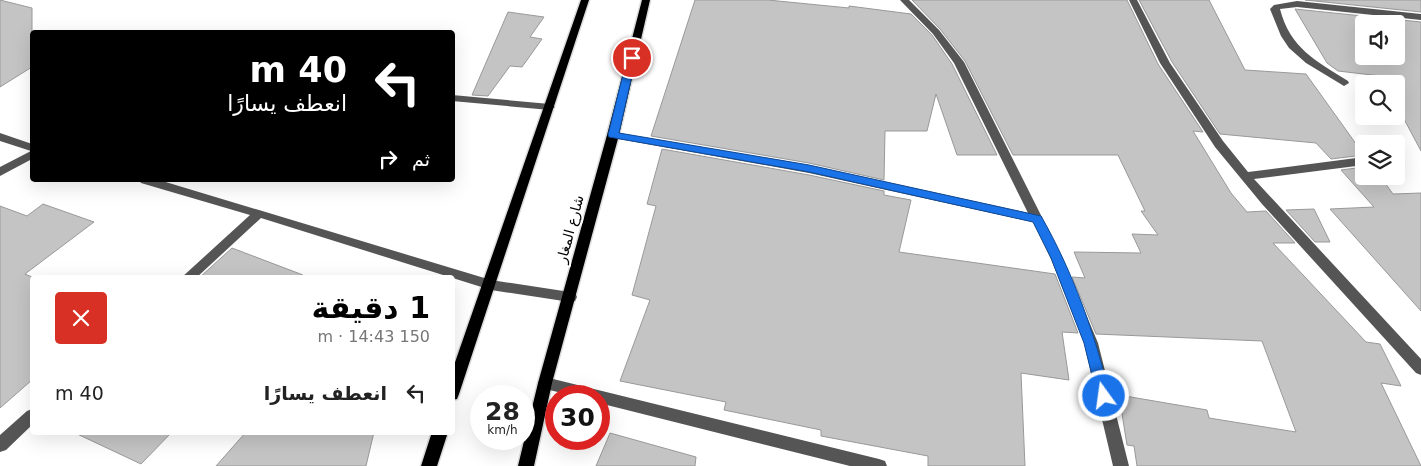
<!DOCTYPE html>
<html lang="ar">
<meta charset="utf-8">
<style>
:root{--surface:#fff;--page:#f2f2f2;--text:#222;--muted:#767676;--accent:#000}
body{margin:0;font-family:"DejaVu Sans",Cairo,sans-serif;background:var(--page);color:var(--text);direction:rtl;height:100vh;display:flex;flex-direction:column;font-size:19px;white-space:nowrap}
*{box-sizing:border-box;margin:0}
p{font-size:16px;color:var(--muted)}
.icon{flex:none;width:28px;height:28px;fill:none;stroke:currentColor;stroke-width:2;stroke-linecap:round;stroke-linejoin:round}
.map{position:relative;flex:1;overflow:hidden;direction:ltr}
.panel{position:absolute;left:30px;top:275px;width:425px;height:160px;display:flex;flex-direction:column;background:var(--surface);border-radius:5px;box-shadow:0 5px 20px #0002;direction:rtl}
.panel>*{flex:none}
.hud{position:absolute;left:30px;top:30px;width:425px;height:152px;border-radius:5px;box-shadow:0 5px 20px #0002;direction:rtl;background:#000;color:#fff;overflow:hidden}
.controls{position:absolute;left:1355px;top:15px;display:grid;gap:10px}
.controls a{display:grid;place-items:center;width:50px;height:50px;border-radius:5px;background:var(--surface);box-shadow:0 5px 20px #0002;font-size:25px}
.speed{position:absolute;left:470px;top:385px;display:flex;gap:10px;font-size:25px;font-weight:700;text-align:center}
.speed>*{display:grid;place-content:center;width:65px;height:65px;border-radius:50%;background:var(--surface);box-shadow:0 5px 20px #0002;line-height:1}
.speed small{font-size:12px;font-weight:400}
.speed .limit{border:8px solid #d22;background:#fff;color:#111}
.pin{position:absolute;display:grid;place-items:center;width:42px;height:42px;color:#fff;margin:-21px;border:2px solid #fff;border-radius:50%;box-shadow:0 1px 5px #0007}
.me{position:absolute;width:55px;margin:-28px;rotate:346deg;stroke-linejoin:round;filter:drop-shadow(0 0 4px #0008)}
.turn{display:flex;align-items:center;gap:18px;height:105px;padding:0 25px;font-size:22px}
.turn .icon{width:65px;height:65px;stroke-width:2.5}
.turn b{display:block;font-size:35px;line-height:42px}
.then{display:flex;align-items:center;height:48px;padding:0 25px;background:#0003;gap:10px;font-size:19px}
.round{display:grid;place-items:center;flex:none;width:52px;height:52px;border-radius:5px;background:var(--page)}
.headline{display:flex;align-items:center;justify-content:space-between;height:85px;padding:0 25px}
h1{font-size:30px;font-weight:700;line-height:38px;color:var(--accent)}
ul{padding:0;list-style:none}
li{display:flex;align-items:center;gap:15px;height:65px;padding:0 25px}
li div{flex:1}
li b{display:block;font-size:19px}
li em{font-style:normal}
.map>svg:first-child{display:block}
</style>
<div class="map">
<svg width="1421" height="466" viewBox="0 0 1421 466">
<rect width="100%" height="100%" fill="#fff"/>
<path fill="#c4c4c4" stroke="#999" fill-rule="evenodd" d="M0,0l32,8v59l-32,20z
M695,0h73l81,8v-2l62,8 21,21 20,29 45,91h-40l-21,-61 -9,37h-42l-1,49 -75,-17 -158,-27z
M912,0h215l31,64 45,68 -10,-1 38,62 16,19 19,-1 29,32h-22l93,99 14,2 21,42 -20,-3 40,83h-284l-3,-20 -7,-1 -8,-50 88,15 2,8 87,14 -34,-91 -166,-7 -24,-57 13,1 -11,-26 67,1 -9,-19 26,1 -17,-24h4l-27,-56h-105l-48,-94 -25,-32z
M1139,0h70l36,70 61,4 58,81 -33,4 -15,-16 -96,-9 -48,-72z
M1305,0h116v12z
M1295,9l126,13v129l-25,-47v-20h-11l-4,-8 -43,-5 -11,-8zM1364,24h32v32h-32z
M508,12l36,5 -14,20 12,2 -20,28 -12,-1 -22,30 -16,-1z
M662,149l147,26 75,16v4l27,5 -12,52 156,22 23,59 -16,-1 7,48 -48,-7 4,93h-97v-10l-107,-20v-6l-97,-20 2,-8 -106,-21 30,-81 -18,-5 24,-89 -9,-2z
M1364,167v9h16l13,18 28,-1v118l-91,-102 44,-2 -33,-37z
M43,204l51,18 -69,52 7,3v103l-32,28v-202l27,10z
M1314,209l16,33h-15l-29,-32z
M232,248l71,27 -1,3h-103z
M73,432h99l-31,32z
M246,432h128l-8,34h-150z
M610,433l86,24 -1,9h-99z"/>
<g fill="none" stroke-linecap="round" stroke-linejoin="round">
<g stroke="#dbdbdb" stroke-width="3">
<path id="major" d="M581,0h8l-130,394 -2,5 -5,1v-29z
M642,0h8l-31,135 -67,248 -18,83h-16l20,-83 69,-248z
M432,432h16l-11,34h-16z"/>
</g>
<path fill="#555" fill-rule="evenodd" d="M900,0h9l30,30 25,32 99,197 35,84 31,123h-16l-29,-123 -33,-84 -18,-37 -224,-49 -196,-35 -6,-3 6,-3 196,33 219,48 -74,-150 -21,-29z
M1129,0h8l33,63 53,78 25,31 116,-15v8l-110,14 167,180v16l-5,-2 -154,-169 -47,-57 -55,-84z
M1297,1l124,13v6l-124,-13 -17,2c10,39 36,52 68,72l1,2 -5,3 -38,-23 -17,-15 -8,-12 -11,-27 4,-4z
M452,95l98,9 5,3 -5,3 -98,-9z
M0,133l32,11v15l-32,17v-9l31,-16 -31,-10z
M1396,152l6,1 2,3 -2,3 -6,1z
M139,180h20l332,100 79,12 5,1 2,4 -2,4 -5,1 -79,-12 -230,-72 -65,60h-15l69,-63 -109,-32z
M545,377l334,82 6,2 2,5h-37l-251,-63v-7c-21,0 -39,-2 -59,-9l-2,-4 2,-4z
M32,409v16l-26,25 -6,2v-17l27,-24z"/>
<use href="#major" fill="#000" fill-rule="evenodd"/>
</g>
<path fill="#1a73e8" stroke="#114b97" d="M632,55l4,3 -17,75 190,32 232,51c32,56 54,118 69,180l-2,4h-9l-2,-4 -13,-53 -33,-85 -18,-36 -224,-50 -200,-35 -1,-2 19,-77z"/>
<g text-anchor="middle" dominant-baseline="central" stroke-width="4" stroke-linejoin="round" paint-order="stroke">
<g font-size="14" fill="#000" stroke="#fff">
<text transform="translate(570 229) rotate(-75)">شارع المغار</text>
</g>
</g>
</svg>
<div class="controls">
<a><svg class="icon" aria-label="sound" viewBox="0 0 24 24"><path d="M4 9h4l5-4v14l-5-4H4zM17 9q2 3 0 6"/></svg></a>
<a><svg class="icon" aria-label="search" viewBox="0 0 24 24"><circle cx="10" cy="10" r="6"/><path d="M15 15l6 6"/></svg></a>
<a><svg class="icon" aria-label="layers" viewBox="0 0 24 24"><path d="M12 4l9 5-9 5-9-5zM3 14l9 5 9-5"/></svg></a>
</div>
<div class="speed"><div>28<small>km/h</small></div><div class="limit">30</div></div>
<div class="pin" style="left:632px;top:58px;background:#d93025"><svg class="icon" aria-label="arrive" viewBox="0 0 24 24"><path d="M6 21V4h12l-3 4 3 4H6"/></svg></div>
<svg class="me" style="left:1104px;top:396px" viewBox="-20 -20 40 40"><circle r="17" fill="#1a73e8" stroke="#fff" stroke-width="3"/><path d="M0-11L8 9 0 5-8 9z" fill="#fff"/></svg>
<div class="hud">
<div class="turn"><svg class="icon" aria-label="left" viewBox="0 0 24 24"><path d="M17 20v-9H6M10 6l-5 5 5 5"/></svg><div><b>40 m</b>انعطف يسارًا</div></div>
<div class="then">ثم<svg class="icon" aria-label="right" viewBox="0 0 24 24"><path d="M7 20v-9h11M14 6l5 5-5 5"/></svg></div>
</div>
<section class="panel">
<div class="headline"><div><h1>1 دقيقة</h1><p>150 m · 14:43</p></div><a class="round" style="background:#d93025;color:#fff"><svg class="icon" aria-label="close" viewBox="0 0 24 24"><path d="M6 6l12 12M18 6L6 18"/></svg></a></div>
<ul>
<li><svg class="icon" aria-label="left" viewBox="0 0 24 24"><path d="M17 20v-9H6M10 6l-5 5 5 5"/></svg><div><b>انعطف يسارًا</b></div><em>40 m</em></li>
</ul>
</section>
</div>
